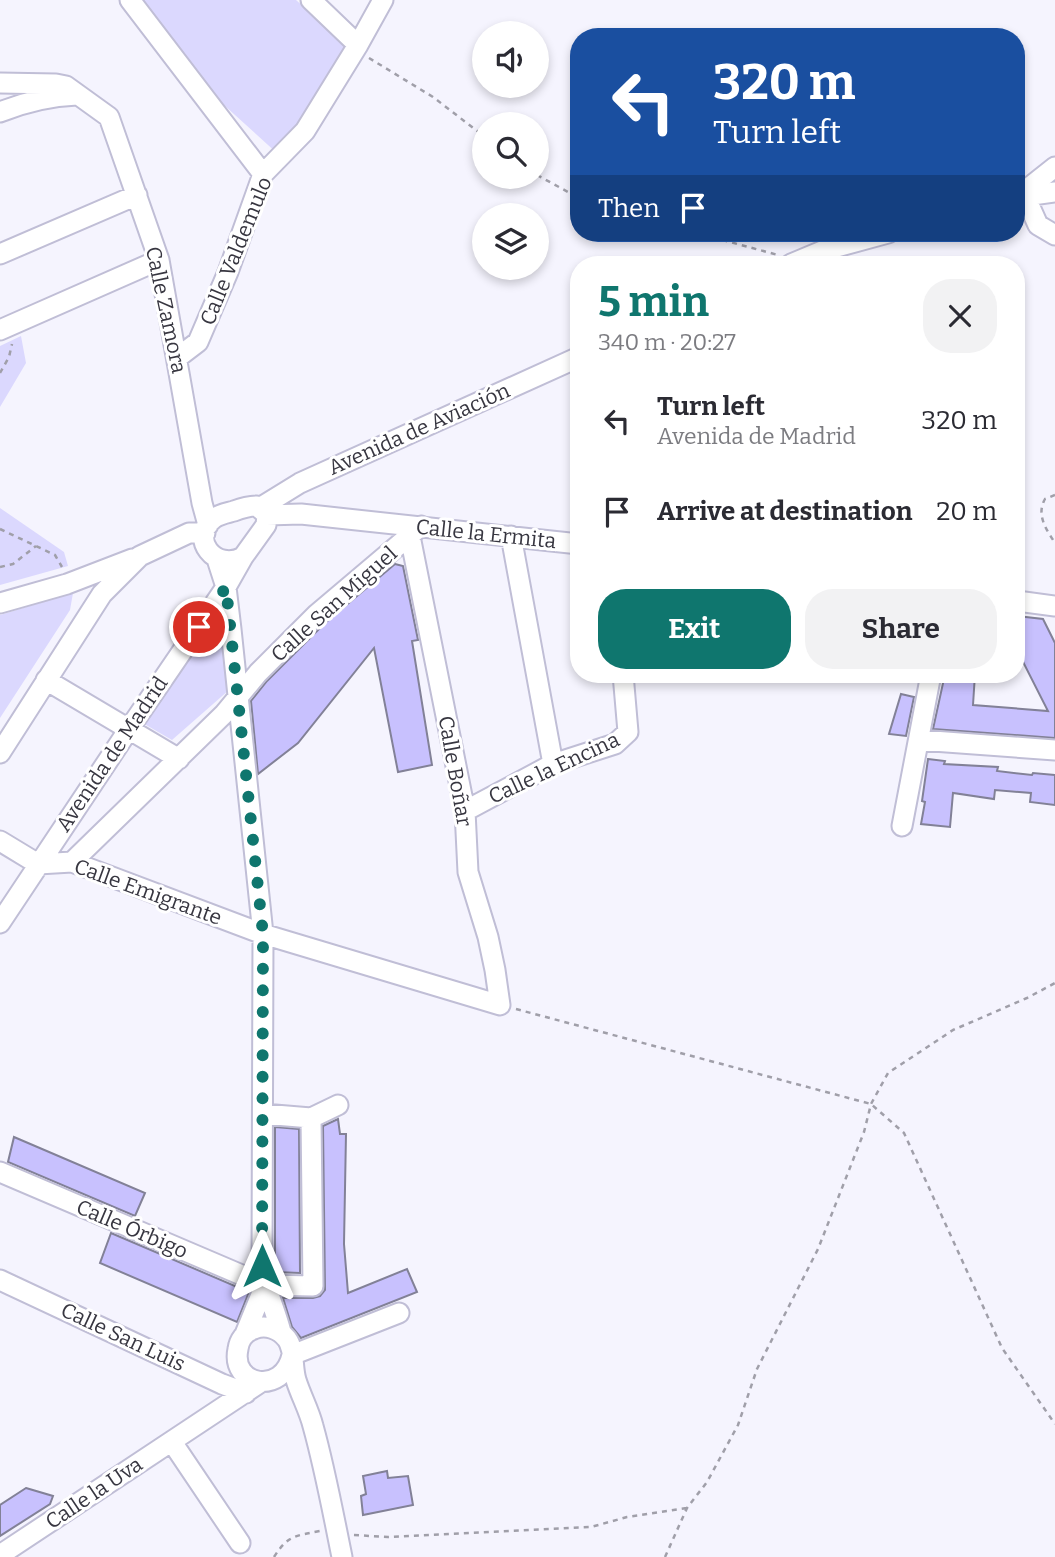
<!DOCTYPE html>
<meta charset="utf-8">
<style>
:root{--surface:#fff;--page:#f2f2f3;--text:#2b2b33;--muted:#7c7c81;--accent:#0f766e}
body{margin:0;font-family:Bitter,serif;background:var(--page);color:var(--text);height:100vh;display:flex;flex-direction:column;font-size:26px;white-space:nowrap}
*{box-sizing:border-box;margin:0}
p{font-size:23px;color:var(--muted)}
.icon{flex:none;width:38px;height:38px;fill:none;stroke:currentColor;stroke-width:2;stroke-linecap:round;stroke-linejoin:round}
.map{position:relative;flex:1;overflow:hidden}
.sheet{position:absolute;left:570px;top:256px;width:455px;height:427px;display:flex;flex-direction:column;background:var(--surface);border-radius:28px;box-shadow:0 4px 10px #0003}
.sheet>*{flex:none}
.guide{position:absolute;left:570px;top:28px;width:455px;height:214px;border-radius:28px;box-shadow:0 4px 10px #0003;background:#1a4fa0;color:#fff;overflow:hidden}
.controls{position:absolute;left:472px;top:21px;display:grid;gap:14px}
.controls a{display:grid;place-items:center;width:77px;height:77px;border-radius:50%;background:var(--surface);box-shadow:0 4px 10px #0003;font-size:35px}
.pin{position:absolute;display:grid;place-items:center;width:60px;height:60px;color:#fff;margin:-30px;border:4px solid #fff;border-radius:50%;box-shadow:0 2px 7px #0007}
.me{position:absolute;width:77px;margin:-38px;rotate:0deg;stroke-linejoin:round;filter:drop-shadow(0 0 5px #0008)}
.turn{display:flex;align-items:center;gap:24px;height:147px;padding:0 28px;font-size:32px}
.turn .icon{width:91px;height:91px;stroke-width:2.5}
.turn b{display:block;font-size:49px;line-height:60px}
.then{display:flex;align-items:center;height:66px;padding:0 28px;background:#0003;gap:14px;font-size:26px}
.round{display:grid;place-items:center;flex:none;width:74px;height:74px;border-radius:28px;background:var(--page)}
.head{display:flex;align-items:center;justify-content:space-between;height:119px;padding:0 28px}
h1{font-size:42px;font-weight:700;line-height:52px;color:var(--accent)}
.button{display:flex;gap:14px;margin-top:auto;padding:14px 28px}
.button a{flex:1;height:80px;border-radius:28px;background:var(--accent);color:#fff;font-size:28px;font-weight:700;line-height:80px;text-align:center}
.button a+a{background:var(--page);color:var(--text)}
ul{padding:0;list-style:none}
li{display:flex;align-items:center;gap:21px;height:91px;padding:0 28px}
li div{flex:1}
li b{display:block;font-size:26px}
li em{font-style:normal}
.map>svg:first-child{display:block}
</style>
<div class="map">
<svg width="1055" height="1557" viewBox="0 0 1055 1557">
<rect width="100%" height="100%" fill="#f5f4fe"/>
<path fill="#dbd8fe" d="M142,0h154l51,46 -68,109 -65,-59z
M21,336l5,27 -26,44v-61z
M0,508l64,44 4,14 -68,19z
M73,593l-3,17 -70,108v-103z
M203,638h9l11,9 6,43 -57,50 -31,-18z"/>
<path fill="#c8c1fe" stroke="#828197" stroke-width="2" d="M395,564l8,2 15,74 -6,1 20,124 -34,7 -24,-124 -76,95 -40,31 -7,-73 16,-20 58,-58z
M1017,616l26,3 12,24v95l-122,-9 12,-55h30l-2,31 75,6 -31,-61z
M901,694l13,3 -8,39 -17,-2z
M928,759l17,2 -1,3 54,3 -1,4 35,4 1,-2 22,2v30l-25,-3 1,-9 -36,-3 -1,9 -41,-6 -3,34 -29,-3 4,-22 -3,-1z
M338,1119l2,15h6l-2,110 4,49 59,-24 10,23 -116,46 -9,-11 -9,-29h30l7,-2 5,-6 -2,-164z
M275,1127l24,2 1,144 -25,-1z
M14,1137l131,56 -10,23 -127,-54z
M111,1233l138,59 -12,30 -137,-59z
M387,1471l1,7 20,-2 5,29 -50,10 -2,-19 5,-2 -3,-18z
M26,1488l27,8 -3,8 -50,32v-31z"/>
<g fill="none" stroke-linecap="round" stroke-linejoin="round">
<g stroke="#c0bed6" stroke-width="23">
<path id="minor" d="M130,0l133,174
M311,0l47,45
M0,83l56,1 10,2 43,31 50,143 43,243 6,22
M0,112c25,-10 50,-16 77,-17
M1025,196l13,29 17,10
M1017,197l38,-30
M1018,197l37,-5
M0,254l137,-59
M791,264l31,-13 66,-18
M0,330l159,-70
M177,358l21,-16 30,-70 35,-98 42,-43 53,-86 25,-45
M261,507l39,-24 279,-126
M267,515l34,-1 278,30
M511,536l42,228
M217,559l9,28 5,42 32,305 -1,332c3,23 13,43 19,66
M1017,601l38,5
M0,603l67,-19 65,-25
M46,680l133,79
M919,740l136,10
M0,753l102,-159 38,-38 49,-23h16
M465,811l88,-47 62,-20 13,-12 -5,-58
M902,826l29,-152
M0,841l38,23 34,-2 191,72 237,71 -5,-35 -7,-33 -20,-65 -3,-61 -55,-275
M72,862l152,-148 34,-41 59,-59 104,-88
M0,923l129,-194 97,-142 17,-30 23,-32 1,-10 -10,-9c-8,0 -15,2 -23,5 -7,2 -15,3 -21,8 -24,19 2,53 30,38
M263,1114l48,4 27,-13
M0,1172l265,113 48,1 -2,-168
M0,1280l222,104 24,9
M245,1334l20,-49
M292,1355c-9,41 -62,31 -54,-6 1,-9 7,-17 16,-20 12,-5 25,0 33,10 8,11 5,28 9,41 5,16 13,30 17,46 12,43 20,87 29,131
M292,1355l107,-42
M172,1442l68,101
M0,1555l261,-173"/>
</g>
<path stroke="#a09fa9" stroke-width="2.5" stroke-dasharray="5 5" stroke-linecap="butt" d="M369,58l64,39 52,40
M537,175l42,23
M673,233l46,6 59,16
M0,373l9,-16 3,-13
M1055,495l-10,4c-9,16 1,30 10,44
M0,529l55,26 7,12
M0,567l13,-3 23,-18
M516,1009l355,95 33,29 98,215 53,76
M354,1535l34,2 203,-10 36,-10 60,-9
M274,1557c14,-22 21,-21 46,-26
M665,1557l22,-49 20,-26 31,-57 19,-56 61,-120 46,-117 7,-28 17,-31 65,-43 74,-32 28,-15"/>
<use href="#minor" stroke="#fff" stroke-width="19"/>
</g>
<g fill="none" stroke-linecap="round" stroke-linejoin="round">
<path stroke="#0f766e" stroke-width="12" stroke-dasharray="0 21.6" d="M199,627l27,-40 37,347 -1,332"/>
</g>
<g text-anchor="middle" dominant-baseline="central" stroke-width="6" stroke-linejoin="round" paint-order="stroke">
<g font-size="21" fill="#373640" stroke="#fff">
<text transform="translate(236 251) rotate(-68)">Calle Valdemulo</text>
<text transform="translate(166 310) rotate(78)">Calle Zamora</text>
<text transform="translate(419 429) rotate(-24)">Avenida de Aviación</text>
<text transform="translate(486 534) rotate(6)">Calle la Ermita</text>
<text transform="translate(334 604) rotate(-42)">Calle San Miguel</text>
<text transform="translate(112 754) rotate(-56)">Avenida de Madrid</text>
<text transform="translate(554 768) rotate(-25)">Calle la Encina</text>
<text transform="translate(455 771) rotate(80)">Calle Boñar</text>
<text transform="translate(148 892) rotate(20)">Calle Emigrante</text>
<text transform="translate(132 1229) rotate(23)">Calle Órbigo</text>
<text transform="translate(123 1337) rotate(25)">Calle San Luis</text>
<text transform="translate(94 1493) rotate(-34)">Calle la Uva</text>
</g>
</g>
</svg>
<div class="controls">
<a><svg class="icon" aria-label="sound" viewBox="0 0 24 24"><path d="M4 9h4l5-4v14l-5-4H4zM17 9q2 3 0 6"/></svg></a>
<a><svg class="icon" aria-label="search" viewBox="0 0 24 24"><circle cx="10" cy="10" r="6"/><path d="M15 15l6 6"/></svg></a>
<a><svg class="icon" aria-label="layers" viewBox="0 0 24 24"><path d="M12 4l9 5-9 5-9-5zM3 14l9 5 9-5"/></svg></a>
</div>
<div class="pin" style="left:199px;top:627px;background:#d93025"><svg class="icon" aria-label="arrive" viewBox="0 0 24 24"><path d="M6 21V4h12l-3 4 3 4H6"/></svg></div>
<svg class="me" style="left:262px;top:1266px" viewBox="-20 -20 40 40"><path d="M0-17L14 15 0 8-14 15z" fill="#0f766e" stroke="#fff" stroke-width="4"/></svg>
<div class="guide">
<div class="turn"><svg class="icon" aria-label="left" viewBox="0 0 24 24"><path d="M17 20v-9H6M10 6l-5 5 5 5"/></svg><div><b>320 m</b>Turn left</div></div>
<div class="then">Then<svg class="icon" aria-label="arrive" viewBox="0 0 24 24"><path d="M6 21V4h12l-3 4 3 4H6"/></svg></div>
</div>
<section class="sheet">
<div class="head"><div><h1>5 min</h1><p>340 m · 20:27</p></div><a class="round"><svg class="icon" aria-label="close" viewBox="0 0 24 24"><path d="M6 6l12 12M18 6L6 18"/></svg></a></div>
<ul>
<li><svg class="icon" aria-label="left" viewBox="0 0 24 24"><path d="M17 20v-9H6M10 6l-5 5 5 5"/></svg><div><b>Turn left</b><p>Avenida de Madrid</p></div><em>320 m</em></li>
<li><svg class="icon" aria-label="arrive" viewBox="0 0 24 24"><path d="M6 21V4h12l-3 4 3 4H6"/></svg><div><b>Arrive at destination</b></div><em>20 m</em></li>
</ul>
<div class="button"><a>Exit</a><a>Share</a></div>
</section>
</div>
